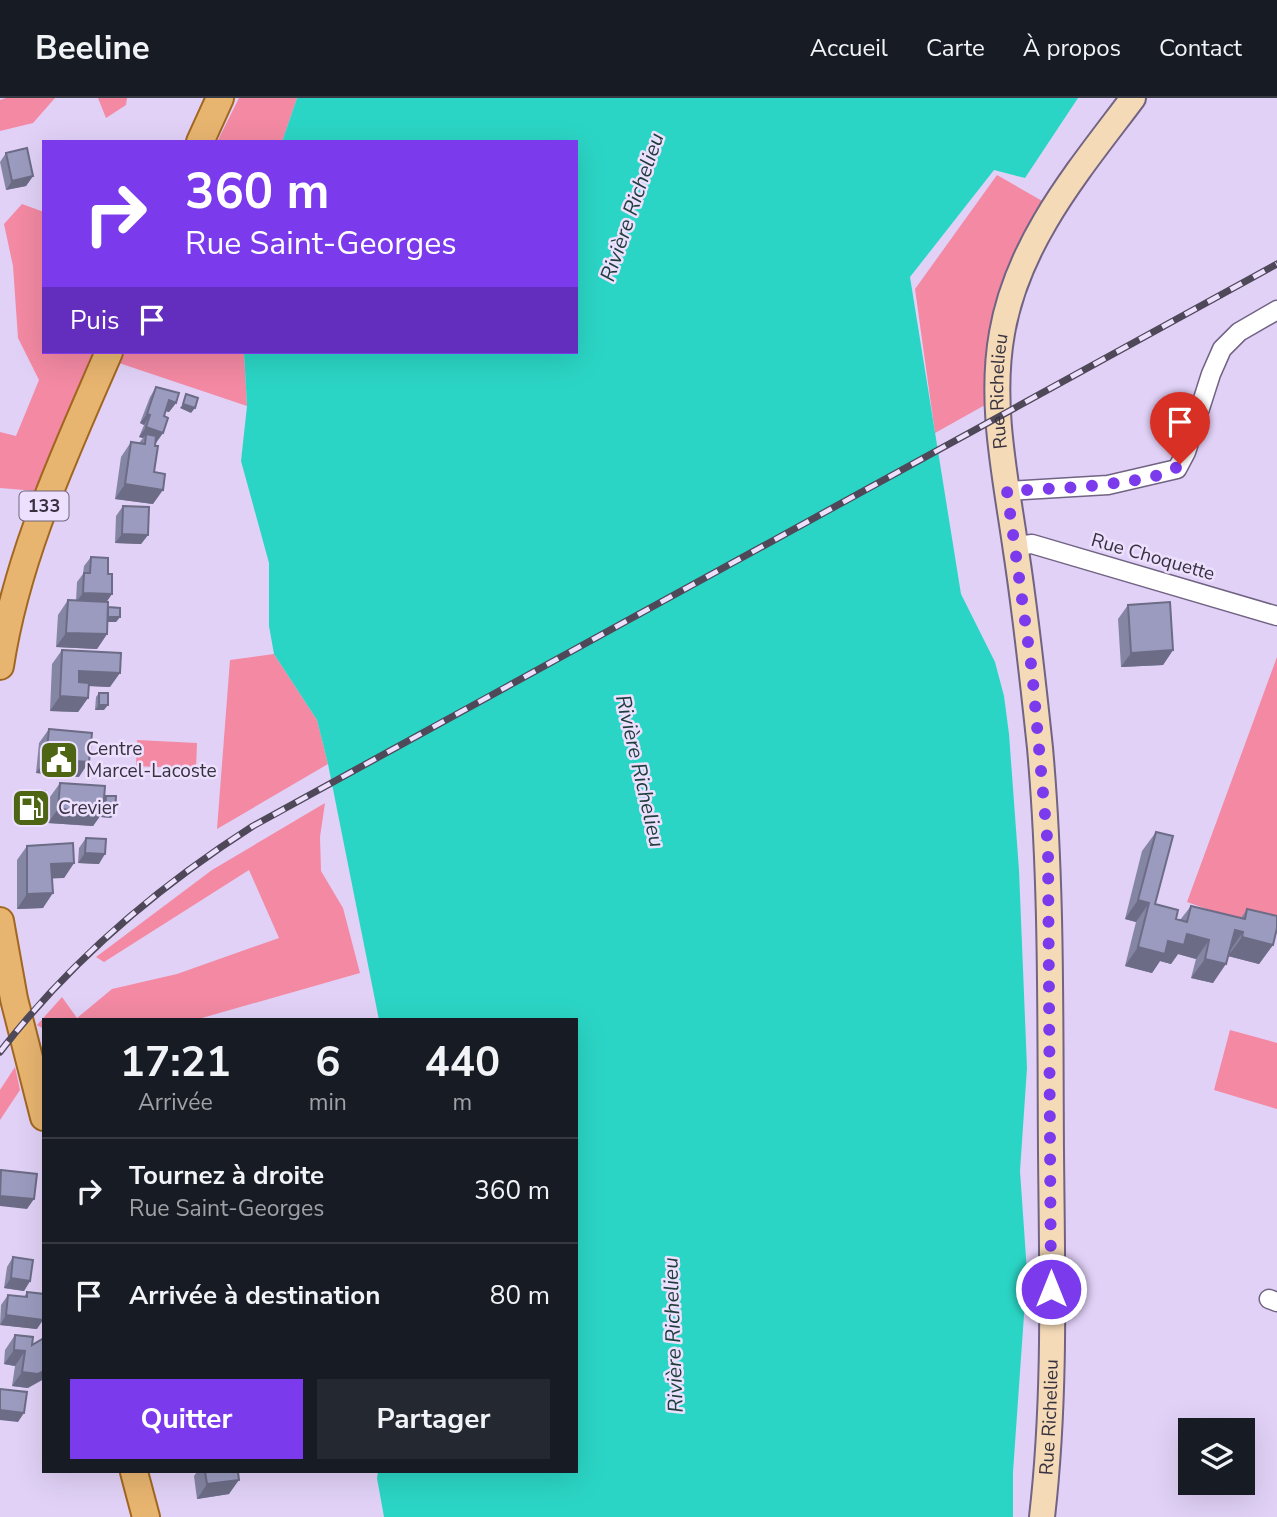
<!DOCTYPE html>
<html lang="fr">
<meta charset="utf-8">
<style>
:root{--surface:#171b24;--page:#242831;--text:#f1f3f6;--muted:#9ea1a6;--line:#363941;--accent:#7c3aed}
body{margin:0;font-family:"Nunito Sans",sans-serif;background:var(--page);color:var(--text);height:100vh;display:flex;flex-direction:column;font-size:26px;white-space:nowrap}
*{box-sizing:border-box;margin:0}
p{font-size:23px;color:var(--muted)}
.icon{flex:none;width:38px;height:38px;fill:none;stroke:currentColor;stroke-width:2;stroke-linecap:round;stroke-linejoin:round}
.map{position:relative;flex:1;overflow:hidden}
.panel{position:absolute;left:42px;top:920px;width:536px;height:455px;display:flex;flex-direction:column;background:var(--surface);border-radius:0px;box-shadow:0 7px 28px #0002}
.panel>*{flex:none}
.hud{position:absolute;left:42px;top:42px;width:536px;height:214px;border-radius:0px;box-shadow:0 7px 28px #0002;background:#7c3aed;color:#fff;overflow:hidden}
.controls{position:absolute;left:1178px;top:1320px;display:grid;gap:14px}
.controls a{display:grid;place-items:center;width:77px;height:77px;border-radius:0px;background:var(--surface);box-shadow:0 7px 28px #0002;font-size:35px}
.pin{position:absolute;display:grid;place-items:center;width:60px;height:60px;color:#fff;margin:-72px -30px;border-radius:50% 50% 50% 0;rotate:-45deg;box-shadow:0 0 7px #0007}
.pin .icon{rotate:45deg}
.me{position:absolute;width:77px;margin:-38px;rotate:0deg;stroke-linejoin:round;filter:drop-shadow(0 0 5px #0008)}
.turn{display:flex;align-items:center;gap:24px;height:147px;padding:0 28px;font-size:32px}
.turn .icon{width:91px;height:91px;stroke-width:2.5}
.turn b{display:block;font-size:49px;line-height:60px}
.then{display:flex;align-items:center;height:66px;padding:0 28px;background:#0003;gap:14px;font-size:26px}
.eta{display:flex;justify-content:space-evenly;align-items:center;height:119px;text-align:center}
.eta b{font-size:42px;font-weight:700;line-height:49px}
.cta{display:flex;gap:14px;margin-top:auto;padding:14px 28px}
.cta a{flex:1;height:80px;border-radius:0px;background:var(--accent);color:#fff;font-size:28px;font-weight:700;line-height:80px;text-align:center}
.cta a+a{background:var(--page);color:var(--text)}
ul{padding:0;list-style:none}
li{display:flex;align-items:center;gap:21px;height:105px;padding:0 28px;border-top:2px solid var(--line)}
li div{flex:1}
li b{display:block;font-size:26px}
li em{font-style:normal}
header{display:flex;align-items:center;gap:42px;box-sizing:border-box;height:98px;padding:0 35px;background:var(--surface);border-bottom:2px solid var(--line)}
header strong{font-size:33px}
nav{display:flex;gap:38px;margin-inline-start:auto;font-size:24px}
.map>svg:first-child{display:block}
</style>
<header>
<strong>Beeline</strong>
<nav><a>Accueil</a><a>Carte</a><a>À propos</a><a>Contact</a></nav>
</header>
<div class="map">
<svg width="1277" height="1419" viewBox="0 0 1277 1419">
<rect width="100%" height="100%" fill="#e1d1f7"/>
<path fill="#f389a3" d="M6,0h49l-22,25 -33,8v-31z
M98,0h29l-1,7 -20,13z
M239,0h58l-15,44h-65z
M997,77l47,27c-41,66 -60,124 -59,203l-50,28 -20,-144z
M22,106l22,8v140h52l-60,139 -36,-3v-56l16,4 23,-56 -21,-42 -5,-72 -9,-42z
M124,254h120l3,54 -128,-43z
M274,556l43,66 11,44 -111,65 13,-169z
M1277,559v277l-90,-32z
M137,642l60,3 -1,26 -60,-3z
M325,705l-5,34 1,34 22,37 17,65 -165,47h-151v9l-7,-4 25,-28 15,21 35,-29 65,-15 102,-36 -30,-68 -145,92 -8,-5 116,-87z
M1230,932l47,13v66l-63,-19z
M15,969l5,23 -20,30v-30z"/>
<path fill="#2bd5c5" d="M297,0h781l-53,80 -31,-8 -84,107 51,317 34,68 9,34 5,38 10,136 8,198 -7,103 7,101 -14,200v45h-629l-7,-39 1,-6h198v-452h-197l-51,-256 -11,-44 -43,-66 -5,-28v-63l-28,-102 6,-55 -3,-54h332v-210h-294z"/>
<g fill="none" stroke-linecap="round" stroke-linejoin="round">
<g stroke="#716383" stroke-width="21">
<path id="minor" d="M1007,393l101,-6 69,-16 9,-17 25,-78 11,-25 17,-17 38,-22
M1016,448l16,-2 245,72
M1269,1201l8,3"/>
</g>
<g stroke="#716383" stroke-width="28">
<g id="secondary">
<path id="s1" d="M1042,1419c14,-121 10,-245 9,-366 -1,-135 1,-269 -11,-403 -7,-66 -14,-132 -24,-197 -10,-72 -27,-146 -14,-218 16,-92 77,-163 131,-235"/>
</g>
</g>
<g stroke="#a16721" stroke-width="30">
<path id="primary" d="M200,44l20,-44
M0,568c17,-111 65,-212 109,-314
M0,823l14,78 30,118
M134,1374l12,45"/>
</g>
<use href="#minor" stroke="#fff" stroke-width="18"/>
<use href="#secondary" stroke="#f4dab7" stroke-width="24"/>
<use href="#primary" stroke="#e8b570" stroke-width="26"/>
<g stroke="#4f4859" stroke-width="7">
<path id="rail" d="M0,954c71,-92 156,-164 253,-226l1024,-562"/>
</g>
<use href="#rail" stroke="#ede0fe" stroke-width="4.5" stroke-dasharray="13" stroke-linecap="butt"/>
</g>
<path fill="#8585a4" d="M6,55l27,23 -7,10 -20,4 -6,-28z
M156,289l20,16 -7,9 -4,-1 -1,5 -1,17 -8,10 -2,61 -38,-5 6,-42 10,-15 8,1 4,-5 -4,-1 5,-12 -4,-2 10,-26z
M123,408l25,29 -7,9 -26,-1 1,-27z
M91,459l17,17 4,20 -6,8 2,6 12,9 -4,5h-9v12l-10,15 -41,-2 2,-32 10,-15 8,1 1,-19 6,-8 1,-8z
M1128,507l45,45 -10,15 -42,2 -3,-48z
M62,552l48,37 -22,-1v12l-10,14 -28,-1 2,-47z
M99,595l5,17h-9l1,-13z
M49,631l30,48 -43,-4 3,-30z
M60,685l44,16 2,-3 5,22 -10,-1 1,-4 -9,13 -45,-3 2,-26z
M25,692l19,18 -7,10 -20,-1 2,-17z
M1156,734l-1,72 21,15 4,1 11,-14 50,12 6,-9 26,36 -14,19 -31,-8 -15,27 -22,-5 5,-19 -18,-5 -7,10 -11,-3 -8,12 -27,-7 11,-44 -11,-3 17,-68z
M86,740l13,26 -21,-1 1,-15z
M27,748l47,17 -10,15h-12l-9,30 -26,1v-49z
M13,1159l17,24 -6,10 -20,-3 3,-21z
M27,1194l10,37 -37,-4 1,-20 7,-10 16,2z
M15,1237l17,10 -4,43 -16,-2 3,-20 -11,-2 1,-14z
M197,1374h41l-9,22 -32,5 -3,-23z"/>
<path fill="#6c6c86" d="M33,78l-7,10 -20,4 6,-9z
M169,302l7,3 -7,9 -6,-2z
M183,306l12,4 -4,5 -11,-5z
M147,316l3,1 -6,10 -4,-2z
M146,329l17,6 -7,10 -11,-4 1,-5 -3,4 -4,-1z
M125,386l38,6 -10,14 -38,-5z
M122,436l26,1 -7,9 -26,-1z
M83,495l29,1 -7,10 -29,-2z
M108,519h12l-4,5h-12z
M66,535l41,1 -10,15 -41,-2z
M1173,552l-10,15 -42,2 10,-14z
M79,573l41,2 -10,14 -41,-2z
M60,598l28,2 -10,14 -28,-1z
M99,607h9l-4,5h-9z
M46,661l43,3 -10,15 -43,-4z
M24,709l20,1 -7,10 -20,-1z
M58,711l45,3 -10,14 -45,-3z
M105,714l10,1 -4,5 -10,-1z
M85,755l20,1 -6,10 -21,-1z
M74,765l-10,15 -23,1 10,-15z
M53,795l-10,15 -26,1 10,-15z
M1138,802l11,3 -13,19 -11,-3z
M1235,832l8,2 -13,19z
M1187,836l22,6 -13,19 -18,-5 -7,10 -11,-3 -8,12 -27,-7 13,-19z
M1242,839l31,8 -14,19 -31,-8z
M1205,861l21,5 -13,19 -22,-5z
M0,1098l34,3 -7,10 -27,-3z
M11,1180l19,3 -6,10 -20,-3z
M6,1217l37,5 -6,9 -37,-4z
M14,1252l11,1 -10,15 -11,-2z
M44,1273v8l-16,9 -16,-2 10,-14z
M0,1312l24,3 -6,9 -18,-2z
M239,1382l-10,14 -32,5 10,-15z"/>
<path fill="#9b9bbf" stroke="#6c6c86" stroke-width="2" d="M27,50l6,28 -21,5 -6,-28z
M156,289l23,6 -3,10 -7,-3 -5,16 4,2 -5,15 -17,-6 4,-12 -3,-1z
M186,296l12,4 -3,10 -12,-4z
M146,336l10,2 -1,10h3l-4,26 11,2 -2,16 -38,-6 6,-42 14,2z
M123,408l26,1 -1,28 -26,-1z
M91,459l17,1v16h4v20l-29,-1 1,-20h6z
M68,502l40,2 -1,32 -41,-1z
M1170,504l3,48 -42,3 -3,-48z
M108,509l12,1v9h-12z
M62,552l59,3 -1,20 -41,-2v11l10,1 -1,15 -28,-2z
M99,595h9v12h-9z
M49,631l43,4 -3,29 -43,-3z
M60,685l45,3 -2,26 -45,-3z
M25,692l20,1 -1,17 -20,-1z
M106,698h10l-1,17 -10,-1z
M1156,734l17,4 -18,68 23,6 -2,9 11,3 4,-16 54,13 2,-10 30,7v12l-4,17 -31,-8 1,-5 -8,-2 -9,34 -21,-5 4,-19 -22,-6 -3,11 -16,-4 -3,13 -27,-7 11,-44 -11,-3z
M86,740l20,1 -1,15 -20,-1z
M73,745l1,20 -23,1 2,29 -26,1v-48z
M1,1072l36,4 -3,25 -34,-3z
M13,1159l20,3 -3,21 -19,-3z
M27,1194l17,2 -1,26 -37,-5 2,-20 19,2z
M15,1237l18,2 -1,8 12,-7v33l-6,3 -16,-2 3,-21 -11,-1z
M0,1291l27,3 -3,21 -24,-3z
M205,1374h33l1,8 -32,4z"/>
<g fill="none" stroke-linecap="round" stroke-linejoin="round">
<path stroke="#7c3aed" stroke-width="12" stroke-dasharray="0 21.6" d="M1051,1191l-3,-441 -16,-177 -25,-180c31,-2 156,-5 173,-27"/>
</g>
<defs>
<g id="civic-square" transform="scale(2.0125)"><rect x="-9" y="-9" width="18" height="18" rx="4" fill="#4e6614" stroke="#ede0fe"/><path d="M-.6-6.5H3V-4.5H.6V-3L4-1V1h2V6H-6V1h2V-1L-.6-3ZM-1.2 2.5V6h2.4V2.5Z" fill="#fff"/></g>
<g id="fuel-square" transform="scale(2.0125)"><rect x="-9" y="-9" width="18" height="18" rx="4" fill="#4e6614" stroke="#ede0fe"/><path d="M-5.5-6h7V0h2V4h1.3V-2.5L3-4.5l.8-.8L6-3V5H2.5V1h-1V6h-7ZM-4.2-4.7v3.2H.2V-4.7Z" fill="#fff"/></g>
</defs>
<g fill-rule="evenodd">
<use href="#civic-square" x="59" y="662"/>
<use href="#fuel-square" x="31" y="710"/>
</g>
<g text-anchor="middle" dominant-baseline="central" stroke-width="5" stroke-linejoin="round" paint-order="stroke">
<rect fill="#ede0fe" stroke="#6e6679" stroke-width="2" x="19.5" y="393.5" width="49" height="29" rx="5"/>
<g font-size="18" font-weight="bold" fill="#383240">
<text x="44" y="408">133</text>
</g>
<g font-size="19" fill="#383240" stroke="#ede0fe">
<text stroke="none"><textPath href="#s1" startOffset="1129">Rue Richelieu</textPath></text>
<text transform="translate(1153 459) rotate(16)">Rue Choquette</text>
<text stroke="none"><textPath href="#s1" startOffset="100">Rue Richelieu</textPath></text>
</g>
<g font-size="19" fill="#383240" stroke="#ede0fe" text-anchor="start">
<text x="86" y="651">Centre<tspan x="86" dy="22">Marcel-Lacoste</tspan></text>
<text x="58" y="710">Crevier</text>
</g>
<g font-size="21" font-style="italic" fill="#1e3e3a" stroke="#ede0fe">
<text transform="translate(632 109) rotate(-71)">Rivière Richelieu</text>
<text transform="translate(640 673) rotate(77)">Rivière Richelieu</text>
<text transform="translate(673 1237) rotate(-92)">Rivière Richelieu</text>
</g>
</g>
</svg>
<div class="controls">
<a><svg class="icon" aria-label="layers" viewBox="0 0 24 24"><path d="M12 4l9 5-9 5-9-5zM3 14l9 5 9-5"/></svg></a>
</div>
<div class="pin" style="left:1180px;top:366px;background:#d93025"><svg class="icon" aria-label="arrive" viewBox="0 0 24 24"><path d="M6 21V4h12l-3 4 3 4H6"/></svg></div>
<svg class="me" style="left:1051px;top:1191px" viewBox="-20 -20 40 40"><circle r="17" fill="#7c3aed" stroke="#fff" stroke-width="3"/><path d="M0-11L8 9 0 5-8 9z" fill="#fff"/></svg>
<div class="hud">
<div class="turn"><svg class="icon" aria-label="right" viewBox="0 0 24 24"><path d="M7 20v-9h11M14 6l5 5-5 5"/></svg><div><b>360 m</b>Rue Saint-Georges</div></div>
<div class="then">Puis<svg class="icon" aria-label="arrive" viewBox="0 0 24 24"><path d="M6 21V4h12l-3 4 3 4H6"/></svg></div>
</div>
<section class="panel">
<div class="eta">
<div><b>17:21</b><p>Arrivée</p></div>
<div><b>6</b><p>min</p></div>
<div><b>440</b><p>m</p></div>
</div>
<ul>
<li><svg class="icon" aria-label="right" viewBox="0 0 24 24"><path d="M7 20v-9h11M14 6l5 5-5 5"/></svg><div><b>Tournez à droite</b><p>Rue Saint-Georges</p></div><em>360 m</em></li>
<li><svg class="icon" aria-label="arrive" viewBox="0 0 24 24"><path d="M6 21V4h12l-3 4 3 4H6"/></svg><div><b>Arrivée à destination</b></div><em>80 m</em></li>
</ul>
<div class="cta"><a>Quitter</a><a>Partager</a></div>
</section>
</div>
